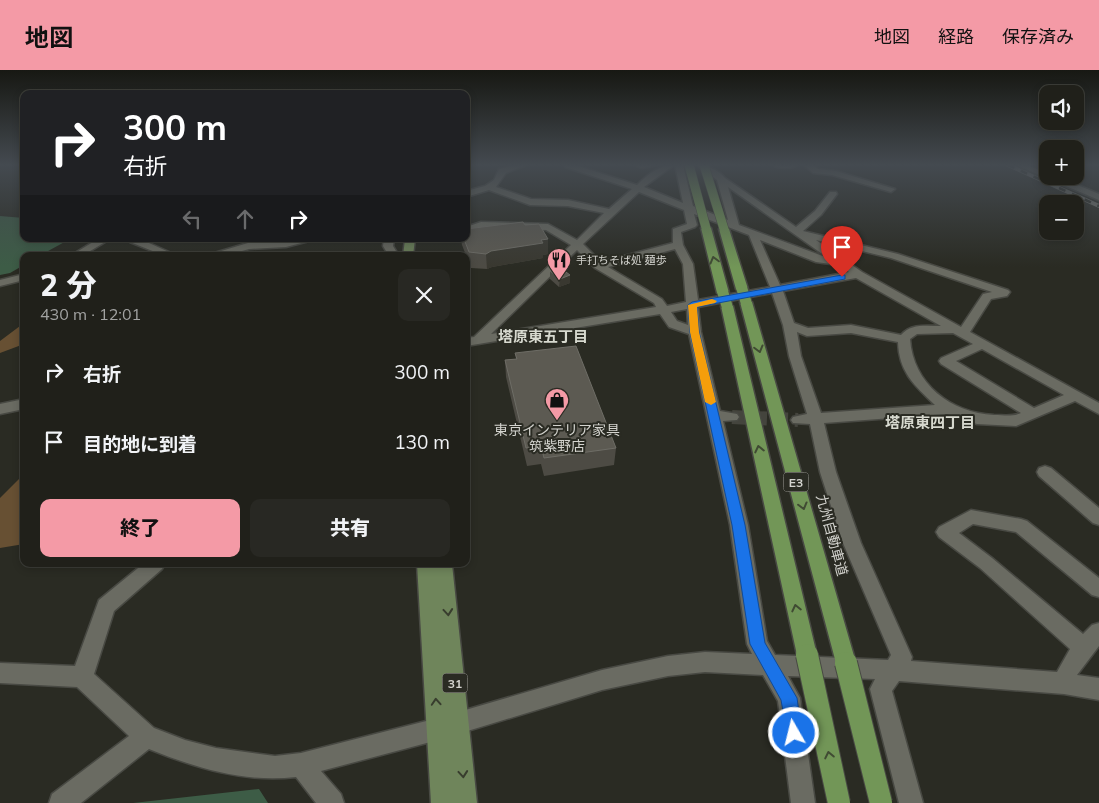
<!DOCTYPE html>
<html lang="ja">
<meta charset="utf-8">
<style>
:root{--surface:#20201a;--page:#282823;--text:#f1f3f6;--muted:#a2a3a2;--line:#3d3e39;--accent:#f49aa6}
body{margin:0;font-family:Mulish,"Noto Sans JP",sans-serif;background:var(--page);color:var(--text);height:100vh;display:flex;flex-direction:column;font-size:19px;white-space:nowrap}
*{box-sizing:border-box;margin:0}
p{font-size:16px;color:var(--muted)}
.icon{flex:none;width:28px;height:28px;fill:none;stroke:currentColor;stroke-width:2;stroke-linecap:round;stroke-linejoin:round}
.map{position:relative;flex:1;overflow:hidden}
.details{position:absolute;left:20px;top:182px;width:450px;height:315px;display:flex;flex-direction:column;background:var(--surface);border-radius:10px;box-shadow:0 2px 8px #0003,0 0 0 1px var(--line)}
.details>*{flex:none}
.top-card{position:absolute;left:20px;top:20px;width:450px;height:152px;border-radius:10px;box-shadow:0 2px 8px #0003,0 0 0 1px var(--line);background:#202124;color:#fff;overflow:hidden}
.buttons{position:absolute;left:1039px;top:15px;display:grid;gap:10px}
.buttons a{display:grid;place-items:center;width:45px;height:45px;border-radius:10px;background:var(--surface);box-shadow:0 2px 8px #0003,0 0 0 1px var(--line);font-size:25px}
.pin{position:absolute;display:grid;place-items:center;width:42px;height:42px;color:#fff;margin:-51px -21px;border-radius:50% 50% 50% 0;rotate:-45deg;box-shadow:0 0 5px #0007}
.pin .icon{rotate:45deg}
.me{position:absolute;width:55px;margin:-28px;rotate:352deg;stroke-linejoin:round;filter:drop-shadow(0 0 4px #0008)}
.turn{display:flex;align-items:center;gap:18px;height:105px;padding:0 20px;font-size:22px}
.turn .icon{width:65px;height:65px;stroke-width:2.5}
.turn b{display:block;font-size:35px;line-height:42px}
.lanes{display:flex;align-items:center;height:48px;padding:0 20px;background:#0003;justify-content:center;gap:25px;direction:ltr}
.lanes .off{opacity:.35}
.round{display:grid;place-items:center;flex:none;width:52px;height:52px;border-radius:10px;background:var(--page)}
.summary{display:flex;align-items:center;justify-content:space-between;height:85px;padding:0 20px}
h1{font-size:30px;font-weight:800;line-height:38px}
.primary-button{display:flex;gap:10px;margin-top:auto;padding:10px 20px}
.primary-button a{flex:1;height:58px;border-radius:10px;background:var(--accent);color:#111;font-size:20px;font-weight:800;line-height:58px;text-align:center}
.primary-button a+a{background:var(--page);color:var(--text)}
ul{padding:0;list-style:none}
li{display:flex;align-items:center;gap:15px;height:70px;padding:0 20px}
li div{flex:1}
li b{display:block;font-size:19px}
li em{font-style:normal}
header{display:flex;align-items:center;gap:30px;box-sizing:border-box;height:70px;padding:0 25px;background:var(--accent);color:#111}
header strong{font-size:24px}
nav{display:flex;gap:28px;margin-inline-start:auto;font-size:18px}
.map>svg:first-child{display:block}
</style>
<header>
<strong>地図</strong>
<nav><a>地図</a><a>経路</a><a>保存済み</a></nav>
</header>
<div class="map">
<svg width="1099" height="733" viewBox="0 0 1099 733">
<rect width="100%" height="100%" fill="#2a2b23"/>
<path fill="#675033" d="M24,253v21l-24,9v-12z
M24,404v70l-24,4v-50z"/>
<path fill="#3d5c46" d="M0,146l24,2v21h46l-31,17h-15v9l-14,8 -10,2z
M259,719l9,14h-135z"/>
<g fill="none" stroke-linecap="round" stroke-linejoin="round">
<path stroke="#44443d" stroke-width="14" stroke-dasharray="14 7" stroke-linecap="butt" d="M732,347l66,3"/>
<g stroke="#484943" stroke-width="3">
<path id="minor" d="M515,95h11l-20,8 -10,14 35,12 37,1 41,9 23,-20 -67,-22 -1,-2h11l62,20c10,-10 22,-20 37,-20l-30,22 39,16 -8,-38h8l10,41 35,14 -11,-40 -20,-15c9,-1 23,6 28,13l71,49 19,-16 15,-19h6l1,2 -16,21 -18,16 95,23 110,36 2,2 -3,4 -16,3 -21,33 129,71v11l-24,-13 -59,25 -39,-2 -30,-10 -123,9 12,49 25,71 51,114 -1,4 146,11 13,-23 -90,-81 -41,-31 -3,-5 3,-5 32,-17 50,9 6,2 72,57v19l-7,-2 -76,-63 -43,-8 -14,9 33,25 91,76 9,-9 7,-2v23l-22,29 22,3v22l-35,-6 -165,-13 -7,10 31,112h-24l-29,-114 5,-10 -87,-3 12,22 15,105h-24l-13,-102 -15,-26 -58,-3 -37,4 -66,14 -164,50 -117,31 20,23 3,9h-28l-20,-26c-51,6 -100,-9 -147,-28l-68,54h-32l3,-9 77,-58 -52,-49 -77,-4v-20l75,3 24,-66 44,-36h22l-3,5 -48,42 -20,63 60,54 31,12 31,8 59,8 26,-3 137,-35 164,-48 66,-14 37,-4 47,2 -5,-10 -17,-119 -41,-191 -20,-7 -9,-13 -194,32v-8l8,-1 97,-92 -25,-15 -64,-2 -16,5v-6l15,-5 67,2 29,16 27,-27 -36,-7 -38,-1 -41,-15 -23,7v-6l19,-5 9,-6 5,-11zM728,117l100,71 -89,-33zM639,122l45,18 3,14 -14,5v14l-72,19 -18,-18zM694,144l55,21 21,52 -72,13 -5,-36 -10,-19 -2,-13 14,-5 2,-2zM760,170l56,22 22,3 11,7 -69,13zM816,170l75,18 101,34 -9,2 -22,33 -99,-55zM675,179l8,15 3,38 -19,4 -5,-7 -54,-32zM577,180l18,18 59,35 2,4 -165,27zM856,208l85,48c-14,0 -30,-3 -40,9l-50,-10 -43,3 -14,-5 -11,-32zM772,223l11,32 6,31 18,58 -14,3 -2,3 2,3 17,1 10,48 23,71 48,112 -3,5 -113,-5 -8,-14 -19,-116 -25,-104 14,-1 2,-3 -2,-3 -17,-3 -19,-79 -3,-25zM687,239l1,16 -11,-4 -6,-9zM797,262l10,4 44,-3 47,9c1,30 16,43 37,63l-114,8 -20,-57zM953,263l20,11 -32,14 -2,3 2,3 80,49c-9,4 -17,2 -27,2 -43,-2 -81,-31 -84,-76l7,-5zM982,279l82,46 -30,13 -78,-47z
M634,95h23l-15,3z
M773,95h24c-5,4 -19,4 -24,0z
M804,95h9l5,4 18,2 59,18 -4,3 -59,-17 -19,-2z
M1016,95h10l22,8v3h8l43,18v6z
M98,169h12l-28,17h-12z
M130,169h10l38,17h-13l-35,-14z
M294,169h16l-1,2 -23,6 -37,2 -24,7h-15l1,-2 37,-11z
M384,169h10l-1,7 6,10h-10l-6,-10z
M24,204v6l-24,6v-6z
M24,329v10l-24,5v-10z
M1045,396l6,2 48,40v17l-6,-2 -54,-47 -2,-4 2,-4z"/>
</g>
<g stroke="#484943" stroke-width="3">
<path id="major" d="M405,169h10l-2,17h-10z
M417,494h35l25,239h-46z"/>
</g>
<g stroke="#484943" stroke-width="3">
<path id="highway" d="M706,155l5,3 18,65 -2,2 -4,1 -6,-3 -16,-65z
M724,156l5,3 19,60 -2,2h-8l-2,-2 -17,-60z
M746,229l6,3 104,361 -3,7 -7,3 -7,-3 -3,-7 -96,-361z
M727,233l6,3 84,349 -3,7 -7,3 -7,-3 -3,-7 -76,-349z"/>
</g>
<use href="#minor" fill="#6a6b62" fill-rule="evenodd"/>
<use href="#major" fill="#6f855b" fill-rule="evenodd"/>
<use href="#highway" fill="#729657" fill-rule="evenodd"/>
<g stroke="#797a73" stroke-width="4">
<path id="rail" d="M1008,95l91,41"/>
</g>
<use href="#rail" stroke="#2a2b23" stroke-width="2.5" stroke-dasharray="7" stroke-linecap="butt"/>
<g stroke="#484943" stroke-width="10" stroke-linecap="butt">
<path id="highway-bridge-far2" d="M689,95l17,63
M704,95l20,64"/>
</g>
<g stroke="#484943" stroke-width="13" stroke-linecap="butt">
<path id="highway-bridge-far1" d="M742,219l4,13
M723,223l4,13"/>
</g>
<g stroke="#484943" stroke-width="24" stroke-linecap="butt">
<path id="highway-bridge" d="M807,585l32,148
M846,593l35,140"/>
</g>
<use href="#highway-bridge-far2" stroke="#729657" stroke-width="9"/>
<use href="#highway-bridge-far1" stroke="#729657" stroke-width="11"/>
<use href="#highway-bridge" stroke="#729657" stroke-width="22"/>
</g>
<path fill="#4d4b44" d="M525,155l23,14v15l-5,1v3l-51,9 -5,2 -16,-1 -9,-23 -1,-6h5z
M550,201l20,4v8l-11,4 -9,-8z
M515,283l101,95 -2,17 -70,11 -3,-12 -14,2 -21,-89 -1,-17 11,-1z"/>
<path fill="#393830" d="M548,169v15l-5,1v3l-51,9 -5,2 -1,-15 5,-3z
M570,205v8l-11,4 1,-8z
M468,376l1,9 -3,1v-9z"/>
<path fill="#5c5a52" stroke="#6e6d66" d="M523,152l2,3 14,-1 9,15 -7,1 2,3 -52,8 -5,3 -17,-2 -5,-13h2v-10z
M558,196l12,9 -10,4 -10,-8 3,-3z
M576,276l40,102 -72,10 -3,-12 -15,2 -21,-88 12,-1 -2,-6z"/>
<defs><path id="oneway-chevron" d="M-2-3.5L2.5 0L-2 3.5" fill="none" stroke-width="1.6" stroke-linecap="round" stroke-linejoin="round" transform="scale(1.25)"/></defs>
<g stroke="#404b33">
<use href="#oneway-chevron" transform="translate(714 190) rotate(-105)"/>
<use href="#oneway-chevron" transform="translate(759 279) rotate(75)"/>
<use href="#oneway-chevron" transform="translate(759 379) rotate(-103)"/>
<use href="#oneway-chevron" transform="translate(803 436) rotate(75)"/>
<use href="#oneway-chevron" transform="translate(796 538) rotate(-103)"/>
<use href="#oneway-chevron" transform="translate(829 685) rotate(-102)"/>
</g>
<g stroke="#383d2e">
<use href="#oneway-chevron" transform="translate(448 542) rotate(85)"/>
<use href="#oneway-chevron" transform="translate(436 632) rotate(-94)"/>
<use href="#oneway-chevron" transform="translate(463 704) rotate(85)"/>
</g>
<linearGradient id="sky" x2="0" y2="1"><stop stop-color="#171813"/><stop offset="0.48" stop-color="#444a50"/><stop offset="1" stop-color="#444a50" stop-opacity="0"/></linearGradient>
<rect width="1099" height="197" fill="url(#sky)"/>
<path fill="#1a73e8" stroke="#114b97" d="M842,205h3v4l-148,28 2,25 46,193 20,118 32,55 5,35 -2,6 -6,3 -6,-3 -7,-39 -31,-56 -18,-119 -42,-193 -2,-27 4,-3z"/>
<path fill="#f59e0b" d="M712,229l5,2 -2,2 -18,4 2,25 17,70 -5,3 -6,-3 -15,-70 -2,-27z"/>
<defs>
<g id="restaurant-pin" transform="scale(1.25)"><path d="M0 17L-7.5 6A9.5 9.5 0 1 1 7.5 6Z" fill="#f49aa6" stroke="#2a2b23"/><path d="M-5-6h1v4h1v-4h1v4h1v-4h1v5L-1.5 .5V6h-2V.5L-5-1ZM5-6V6H3V1.5H1.5Q1.5-4 5-6Z" fill="#111"/></g>
<g id="shop-pin" transform="scale(1.25)"><path d="M0 17L-7.5 6A9.5 9.5 0 1 1 7.5 6Z" fill="#f49aa6" stroke="#2a2b23"/><path d="M-5-2.5h2.3a2.7 3.5 0 0 1 5.4 0H5L5.5 6h-11ZM-1.5-2.5h3a1.5 2.3 0 0 0-3 0Z" fill="#111"/></g>
</defs>
<g fill-rule="evenodd">
<use href="#restaurant-pin" x="559" y="190"/>
<use href="#shop-pin" x="557" y="330"/>
</g>
<g text-anchor="middle" dominant-baseline="central" stroke-width="4" stroke-linejoin="round" paint-order="stroke">
<g font-size="11" fill="#d4d4cf" stroke="#2a2b23" text-anchor="start">
<text x="576" y="190">手打ちそば処 麺歩</text>
</g>
<g fill="#2a2b23" stroke="#a1a19b" stroke-width="1">
<rect x="783.5" y="402.5" width="25" height="19" rx="4"/>
<rect x="442.5" y="603.5" width="25" height="19" rx="4"/>
</g>
<g font-size="12" font-weight="bold" fill="#d4d4cf">
<text x="796" y="412">E3</text>
<text x="455" y="613">31</text>
</g>
<g font-size="14" fill="#d4d4cf" stroke="#2a2b23">
<text x="557" y="360">東京インテリア家具<tspan x="557" dy="16">筑紫野店</tspan></text>
</g>
<g font-size="14" fill="#d4d4cf" stroke="#2a2b23">
<text transform="translate(832 465) rotate(75)">九州自動車道</text>
</g>
<g font-size="15" font-weight="bold" fill="#d7d9cf" stroke="#2a2b23">
<text x="543" y="266">塔原東五丁目</text>
<text x="930" y="352">塔原東四丁目</text>
</g>
</g>
</svg>
<div class="buttons">
<a><svg class="icon" aria-label="sound" viewBox="0 0 24 24"><path d="M4 9h4l5-4v14l-5-4H4zM17 9q2 3 0 6"/></svg></a>
<a>+</a>
<a>−</a>
</div>
<div class="pin" style="left:842px;top:207px;background:#d93025"><svg class="icon" aria-label="arrive" viewBox="0 0 24 24"><path d="M6 21V4h12l-3 4 3 4H6"/></svg></div>
<svg class="me" style="left:794px;top:663px" viewBox="-20 -20 40 40"><circle r="17" fill="#1a73e8" stroke="#fff" stroke-width="3"/><path d="M0-11L8 9 0 5-8 9z" fill="#fff"/></svg>
<div class="top-card">
<div class="turn"><svg class="icon" aria-label="right" viewBox="0 0 24 24"><path d="M7 20v-9h11M14 6l5 5-5 5"/></svg><div><b>300 m</b>右折</div></div>
<div class="lanes"><svg class="icon off" aria-label="left" viewBox="0 0 24 24"><path d="M17 20v-9H6M10 6l-5 5 5 5"/></svg><svg class="icon off" aria-label="ahead" viewBox="0 0 24 24"><path d="M12 20V5M6 11l6-6 6 6"/></svg><svg class="icon" aria-label="right" viewBox="0 0 24 24"><path d="M7 20v-9h11M14 6l5 5-5 5"/></svg></div>
</div>
<section class="details">
<div class="summary"><div><h1>2 分</h1><p>430 m · 12:01</p></div><a class="round"><svg class="icon" aria-label="close" viewBox="0 0 24 24"><path d="M6 6l12 12M18 6L6 18"/></svg></a></div>
<ul>
<li><svg class="icon" aria-label="right" viewBox="0 0 24 24"><path d="M7 20v-9h11M14 6l5 5-5 5"/></svg><div><b>右折</b></div><em>300 m</em></li>
<li><svg class="icon" aria-label="arrive" viewBox="0 0 24 24"><path d="M6 21V4h12l-3 4 3 4H6"/></svg><div><b>目的地に到着</b></div><em>130 m</em></li>
</ul>
<div class="primary-button"><a>終了</a><a>共有</a></div>
</section>
</div>
